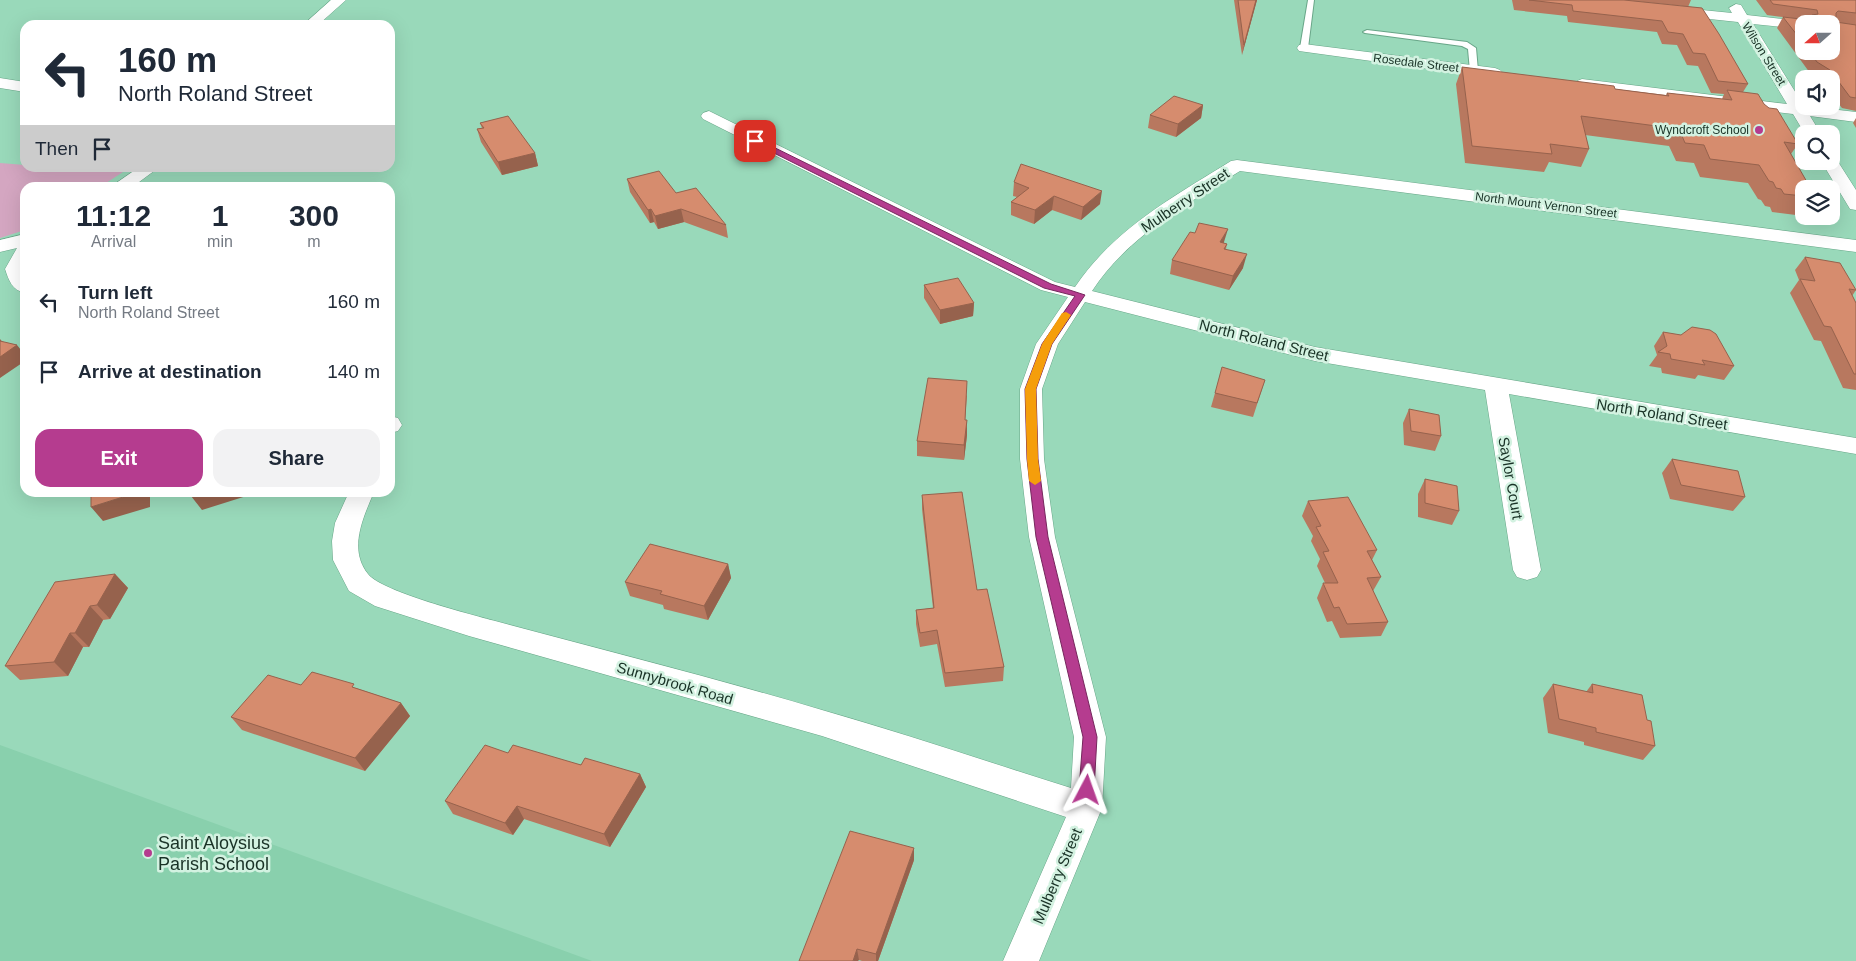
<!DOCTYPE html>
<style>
:root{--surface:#fff;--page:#f2f2f3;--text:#1f2937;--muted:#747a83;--accent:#b53c8f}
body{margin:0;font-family:Arial,sans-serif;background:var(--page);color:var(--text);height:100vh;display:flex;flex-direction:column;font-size:19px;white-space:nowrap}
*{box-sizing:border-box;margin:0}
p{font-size:16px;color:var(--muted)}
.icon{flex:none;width:28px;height:28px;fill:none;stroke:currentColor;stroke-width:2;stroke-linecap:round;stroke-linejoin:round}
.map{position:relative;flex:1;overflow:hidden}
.sheet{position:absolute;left:20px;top:182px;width:375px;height:315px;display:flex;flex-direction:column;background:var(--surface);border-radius:15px;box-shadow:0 5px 20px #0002}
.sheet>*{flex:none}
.top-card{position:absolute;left:20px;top:20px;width:375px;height:152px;border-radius:15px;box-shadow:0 5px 20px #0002;background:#fff;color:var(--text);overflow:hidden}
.needle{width:32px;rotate:249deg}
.buttons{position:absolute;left:1795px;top:15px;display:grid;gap:10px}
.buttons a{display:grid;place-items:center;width:45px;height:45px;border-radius:10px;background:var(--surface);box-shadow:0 5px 20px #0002;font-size:25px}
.pin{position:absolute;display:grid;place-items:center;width:42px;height:42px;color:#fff;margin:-21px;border-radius:10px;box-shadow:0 2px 8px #0006}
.me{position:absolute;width:55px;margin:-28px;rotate:4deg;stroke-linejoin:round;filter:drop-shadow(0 0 4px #0008)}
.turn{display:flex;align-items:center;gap:18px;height:105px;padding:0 15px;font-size:22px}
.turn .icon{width:65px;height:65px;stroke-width:2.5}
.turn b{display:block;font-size:35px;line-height:42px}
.then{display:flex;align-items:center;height:48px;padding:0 15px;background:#0003;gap:10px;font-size:19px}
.eta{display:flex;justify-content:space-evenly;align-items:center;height:85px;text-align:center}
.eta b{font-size:30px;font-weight:700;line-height:35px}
.action{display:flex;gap:10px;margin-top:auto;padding:10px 15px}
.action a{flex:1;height:58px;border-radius:15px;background:var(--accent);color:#fff;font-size:20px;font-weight:700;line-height:58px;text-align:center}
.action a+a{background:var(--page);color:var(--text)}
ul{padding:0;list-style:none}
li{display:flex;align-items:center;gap:15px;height:70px;padding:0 15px}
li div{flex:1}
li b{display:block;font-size:19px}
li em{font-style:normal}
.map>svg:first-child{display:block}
</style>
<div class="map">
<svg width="1856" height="961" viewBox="0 0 1856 961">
<rect width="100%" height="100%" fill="#99d9ba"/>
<path fill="#89d0ad" d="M0,745l592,216h-592z"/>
<path fill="#d4a6c1" d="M0,163l25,2v3h36l62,4 -23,15 -75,1v42l-25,8z"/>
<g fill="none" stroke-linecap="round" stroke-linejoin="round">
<g stroke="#68a688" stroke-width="2">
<path id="service" d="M1308,0h6l-6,48 -4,2 -4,-2z
M1367,30l100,12 9,6 2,23 -4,2 -4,-2 -2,-22 -6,-3 -97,-13 -2,-1z"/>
</g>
<g stroke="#68a688" stroke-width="1">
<path id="minor" d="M331,0h15l-28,25h-15z
M1736,4l5,1 6,10 62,7 1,2h-6v5l-51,-5 51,82 52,6v10l-46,-6 11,18h-16l-12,-20 -211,-25 -5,-2 -3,-3 3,-3 5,-2 205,25 -49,-82 -66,-7 -7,-4 7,-4 60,6 -3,-5z
M1304,44l191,24 5,2 3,3 -3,3 -5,2 -196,-27 -2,-3 2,-3z
M0,78l25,4v10l-25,-4z
M709,111l346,171 20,5c39,-58 98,-90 156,-126l6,-1 619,80v12l-616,-81c-54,34 -112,65 -148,120l223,56 541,91v16l-347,-60 32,176 -4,7 -10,3 -10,-3 -4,-7 -28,-180 -170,-29 -230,-59 -27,42 -16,45 2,70 11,78 51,200 -4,71 -63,153h-36l63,-144 -244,-81 -353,-100 -94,-30 -26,-15 -16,-31 -1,-19 3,-18 14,-31h25c-11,26 -26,57 -6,82 14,18 105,41 131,48 108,29 216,56 323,88 84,24 166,52 249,78l3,-51 -45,-200 -9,-78v-70l16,-45 32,-47 -27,-7 -338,-171 -2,-3 2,-3z
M1831,156l4,1 21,33v20l-6,-1 -29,-48h10z
M138,168h20l-27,20h-22z
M25,234v59c-13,-3 -16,-12 -20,-24l12,-21 -17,4v-12z
M390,416l8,2 4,7 -4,6 -8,2z"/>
</g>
<use href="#service" fill="#fff" fill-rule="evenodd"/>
<use href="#minor" fill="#fff" fill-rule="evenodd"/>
</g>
<path fill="#b8785f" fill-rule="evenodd" d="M1234,0h23l-15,55z
M1512,0h112l78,8 46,76 -5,8 21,12 34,40 -7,10 13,35v27l-32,-4 -2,-5 -5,-1 -4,-6 -3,-1 -10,-16 -48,-6 -6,-14 -18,-2 -7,-15 -84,-11 4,14 -8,18 -32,-5 -5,10 -79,-9 -9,-79 6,-17 153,22 51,6 1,-2 55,6 2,-5 -13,-1 -13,-27 -11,-1 -10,-20 -15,-1 -5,-12 -89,-10 -1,-6 -53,-6z
M1624,0h67l-3,7z
M1756,0h100v111l-14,-3 -11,-14v-15h-13l-8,-6 -33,-45 6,-11 -16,-2zM1804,24l27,27h-27z
M1203,105l-2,13 -25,19 -28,-9 2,-13z
M1856,118v10l-3,-5z
M480,123l55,30 3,13 -36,9 -21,-33 -4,-13 5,-1z
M627,179l49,14 50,32 2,13 -44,-16 -26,7 -4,-7 -4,1 -20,-31z
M1014,182l86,22 -19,16 -29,-10 -18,14 -23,-9v-13l6,-5 -4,-1z
M1224,242v1l3,1 -1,5 17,19 -14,22 -59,-16 2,-14z
M1805,257l51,33 -4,6 4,7v87l-13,-2 -22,-47 -7,-1 -24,-47 9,-13 -4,-10z
M924,285l50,18 -1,13 -33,8 -16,-26z
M1663,332l71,34 -10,14 -26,-5 -3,4 -33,-6 -1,-5 -12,-2 8,-11 -3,-9z
M1265,380l-12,37 -42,-10 4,-14z
M967,395l-2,25h2v15l-3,25 -47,-4v-15z
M1409,409l32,27 -6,15 -31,-6 -1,-22z
M1672,459l73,38 -12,14 -63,-12 -8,-26z
M1425,479l34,32 -7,14 -34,-8v-23z
M922,495l55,95 27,77 -1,14 -58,6 -8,-43 -17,3 -4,-23v-14l17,-2 -11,-99z
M1308,501l69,49 -5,10 9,17 -8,14 15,31 -7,14 -41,2 -8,-17 -5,1 -10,-24 6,-15h2l-8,-17 3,-7 -9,-18 2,-5 -11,-20z
M728,564l3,14 -23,42 -44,-11 -1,-4 -33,-9 -5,-14z
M115,574l13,14 -18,31 -7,1 -14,27h-6l-15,29 -48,4 -15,-14z
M1553,684l33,8 6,-8 55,36 8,26 -12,14 -59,-15v-3l-36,-9 -5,-35z
M301,685l55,3 45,15 9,13 -45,55 -123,-41 -11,-13z
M508,753l132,21 6,13 -36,60 -86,-28 -11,16 -60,-21 -8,-13z
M914,860l-36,101h-16l-3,-1 -60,1z"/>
<path fill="#96624d" d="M1256,0h1l-15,55 2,-10z
M1203,105l-2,13 -25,19 2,-13z
M535,153l3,13 -36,9 -4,-13z
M1102,191l-2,13 -19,16 2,-13z
M1054,196l-2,14 -18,14 1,-14z
M651,209l3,13 -4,1 -2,-13z
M681,209l3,13 -26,7 -3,-13z
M1228,229l-4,13 -7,14 3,-14z
M1247,254l-4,14 -14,22 4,-14z
M974,303l-1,13 -33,8v-14z
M0,339l9,11 8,-5 8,10v6l-25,17z
M967,420v15l-3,25v-15z
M47,492h19l-15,5z
M139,492h11v15l-47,14 -12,-14z
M203,492h56l-57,18 -11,-14z
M728,564l3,14 -23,42 -4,-14z
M115,574l13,14 -18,31 -13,-14z
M90,606l13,14 -14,27 -14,-14z
M70,633l13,14 -15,29 -14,-14z
M401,703l9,13 -45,55 -10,-13z
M640,774l6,13 -36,60 -6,-13z
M517,806l7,13 -11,16 -8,-12z
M914,848v12l-36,101h-2v-7z
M857,949l2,11 -1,1h-5z"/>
<path fill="#d68c6e" stroke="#96624d" d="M1238,0h18l-12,45z
M1529,0h95l78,8 17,26 29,50 -30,-3 -13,-27 -12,-1 -10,-19 -15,-2 -6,-11 -89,-10 -1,-6z
M1770,0h86v13l-18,-2 -2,2v9l20,3v73l-6,-1 -20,-27 -13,-8 -8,-11h22v-27h-27v20l-21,-27 27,3 2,-5 6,-1 -1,-4 -44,-6z
M1462,67l152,19 1,3 54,7 -2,-3 65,7 -5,-10 31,4 6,10 5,4 8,1 21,35 -14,-2 27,47h-7v7l-20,-2 -3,-5 -5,-1 -3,-6 -4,-1 -10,-16 -49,-6 -6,-14 -19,-2 -6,-14 -98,-13 8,33 -39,-5 2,10 -80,-8z
M1174,96l29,9 -25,19 -28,-9z
M508,116l27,37 -37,9 -21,-33 7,-1 -4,-5z
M1021,164l81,27 -19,16 -29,-11 -19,14 -24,-8 18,-14 -15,-6z
M659,171l17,22 20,-5 30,37 -45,-16 -26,7 -4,-7 -3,1 -21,-31z
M1199,223l29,6 -8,13 7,2 -3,5 23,5 -14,22 -61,-16 18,-28 5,1z
M1805,257l35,6 16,27 -7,-1 7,14v71h-2l-23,-47 -7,-1 -24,-47 15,2z
M958,278l16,25 -34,7 -16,-25z
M1692,327l18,3 6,4 18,32 -32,-6 3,5 -34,-6 -1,-5 -12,-2 9,-6 -4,-14 18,3z
M0,341l17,4 -17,12z
M1222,367l43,13 -8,23 -42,-10z
M928,378l39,3 -2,39h2l-3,25 -47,-4z
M1409,409l30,6 2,21 -30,-5z
M1672,459l66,12 7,26 -64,-12z
M1425,479l32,7 2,25 -34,-8z
M91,492h48l-48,15z
M191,492h12l-12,4z
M962,492l15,98 10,-1 17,78 -59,6 -8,-43 -17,3 -4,-23 18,-2 -12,-113z
M1348,497l29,53 -10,1 14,26 -14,1 21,44 -41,2 -8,-17 -5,1 -11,-25h15l-15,-31 6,-1 -13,-24 5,-1 -13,-25z
M650,544l78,20 -24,42 -44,-12 2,-3 -37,-9z
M115,574l-18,31 -7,1 -15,27h-5l-16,29 -49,4 50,-84z
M312,672l42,12 -2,3 49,16 -46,55 -124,-41 37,-42 33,10z
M1553,684l40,9 -1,-9 50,11 5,25 4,1 4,25 -59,-14v-4l-37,-9z
M485,745l23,8 5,-8 68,20 4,-7 55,16 -36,60 -87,-28 -12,17 -60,-22z
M850,831l64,17 -38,106 -19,-5 -4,12h-54z"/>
<path fill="#b53c8f" stroke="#76275d" d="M752,139h5l294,145 34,11 -33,49 -16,45 2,70 10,78 49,200 -3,53 -2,5 -5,2 -5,-2 -3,-5 4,-53 -47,-200 -9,-78 -2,-70 17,-45 33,-48 -31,-8 -292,-146z"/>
<path fill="#f59e0b" d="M1066,312l5,3 -19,29 -16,45 2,70 3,22 -6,4 -6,-4 -2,-22 -2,-70 17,-45 20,-31z"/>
<g fill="#b53c8f" stroke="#d3f2e1" stroke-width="2">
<circle cx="1759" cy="130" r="5"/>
<circle cx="148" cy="853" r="5"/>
</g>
<g text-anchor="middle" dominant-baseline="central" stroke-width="5" stroke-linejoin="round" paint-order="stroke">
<g font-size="12" fill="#193226" stroke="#d3f2e1">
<text transform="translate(1764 54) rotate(58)">Wilson Street</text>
<text transform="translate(1416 63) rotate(7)">Rosedale Street</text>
<text transform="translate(1546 205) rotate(7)">North Mount Vernon Street</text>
</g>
<g font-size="12" fill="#193226" stroke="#d3f2e1" text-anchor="end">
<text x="1749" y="130">Wyndcroft School</text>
</g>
<g font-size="15" fill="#193226" stroke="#d3f2e1">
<text transform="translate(1185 200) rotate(-34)">Mulberry Street</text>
<text transform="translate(1264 340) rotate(14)">North Roland Street</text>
<text transform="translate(1662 414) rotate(9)">North Roland Street</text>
<text transform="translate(1511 478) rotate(80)">Saylor Court</text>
<text transform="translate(675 683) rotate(16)">Sunnybrook Road</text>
<text transform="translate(1057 876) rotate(-67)">Mulberry Street</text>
</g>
<g font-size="18" fill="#193226" stroke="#d3f2e1" text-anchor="start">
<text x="158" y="843">Saint Aloysius<tspan x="158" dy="21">Parish School</tspan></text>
</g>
</g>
</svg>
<div class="buttons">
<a><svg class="needle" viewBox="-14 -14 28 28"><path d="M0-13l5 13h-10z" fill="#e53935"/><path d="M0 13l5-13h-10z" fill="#747a83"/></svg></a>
<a><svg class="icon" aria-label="sound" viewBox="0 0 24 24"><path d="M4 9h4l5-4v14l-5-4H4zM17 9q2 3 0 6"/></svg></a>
<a><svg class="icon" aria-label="search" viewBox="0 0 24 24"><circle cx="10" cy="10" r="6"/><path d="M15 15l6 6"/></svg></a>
<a><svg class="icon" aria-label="layers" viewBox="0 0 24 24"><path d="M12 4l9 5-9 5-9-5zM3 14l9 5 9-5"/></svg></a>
</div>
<div class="pin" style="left:755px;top:141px;background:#d93025"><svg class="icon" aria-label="arrive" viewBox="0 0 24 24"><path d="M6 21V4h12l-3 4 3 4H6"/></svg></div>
<svg class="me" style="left:1087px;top:790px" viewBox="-20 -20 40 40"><path d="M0-17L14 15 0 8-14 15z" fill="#b53c8f" stroke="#fff" stroke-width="4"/></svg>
<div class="top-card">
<div class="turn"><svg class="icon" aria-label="left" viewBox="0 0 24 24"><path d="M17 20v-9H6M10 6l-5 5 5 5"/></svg><div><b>160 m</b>North Roland Street</div></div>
<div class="then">Then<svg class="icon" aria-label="arrive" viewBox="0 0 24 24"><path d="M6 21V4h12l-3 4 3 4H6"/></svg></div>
</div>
<section class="sheet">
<div class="eta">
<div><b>11:12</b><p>Arrival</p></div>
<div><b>1</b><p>min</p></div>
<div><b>300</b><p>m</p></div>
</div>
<ul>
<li><svg class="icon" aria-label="left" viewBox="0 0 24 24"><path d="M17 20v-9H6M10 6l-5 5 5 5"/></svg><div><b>Turn left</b><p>North Roland Street</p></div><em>160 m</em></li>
<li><svg class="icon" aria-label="arrive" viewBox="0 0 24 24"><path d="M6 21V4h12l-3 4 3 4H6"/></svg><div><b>Arrive at destination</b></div><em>140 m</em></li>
</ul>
<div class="action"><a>Exit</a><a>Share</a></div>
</section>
</div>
